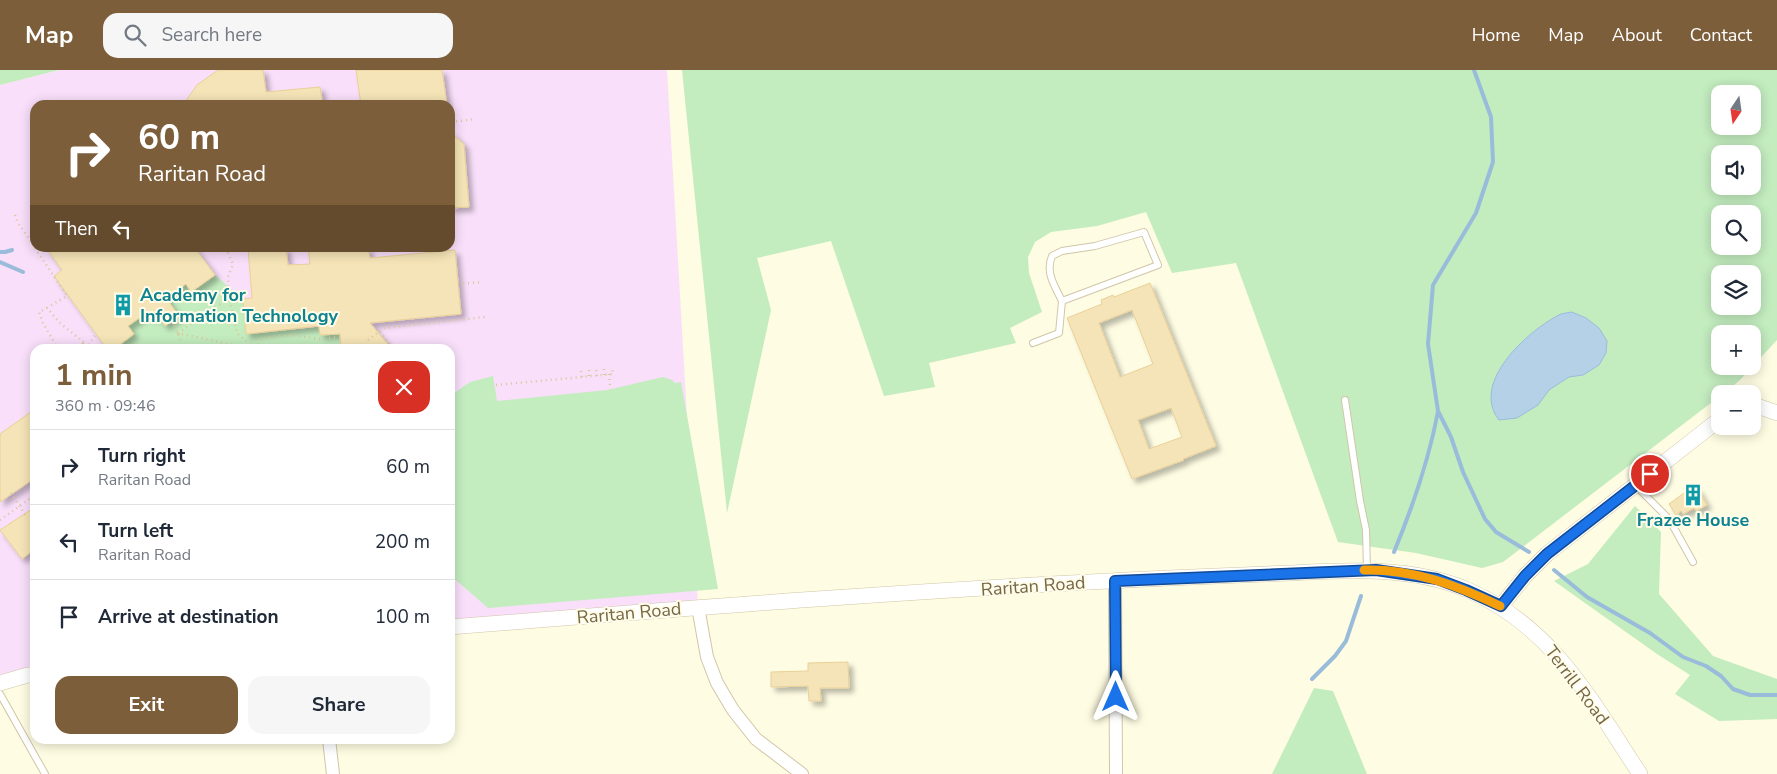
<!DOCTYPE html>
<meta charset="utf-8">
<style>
:root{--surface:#fff;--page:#f6f6f7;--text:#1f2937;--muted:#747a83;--line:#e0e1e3;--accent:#7d5e3a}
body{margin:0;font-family:"Nunito Sans",sans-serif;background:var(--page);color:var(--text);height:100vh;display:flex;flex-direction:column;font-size:19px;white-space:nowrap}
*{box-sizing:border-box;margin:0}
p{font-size:16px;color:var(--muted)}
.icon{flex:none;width:28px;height:28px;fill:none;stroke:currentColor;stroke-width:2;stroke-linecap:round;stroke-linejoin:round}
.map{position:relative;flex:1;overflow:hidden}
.panel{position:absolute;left:30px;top:274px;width:425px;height:400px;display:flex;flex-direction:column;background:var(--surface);border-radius:15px;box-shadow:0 2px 12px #0003}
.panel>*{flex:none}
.hud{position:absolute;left:30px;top:30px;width:425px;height:152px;border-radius:15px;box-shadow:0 2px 12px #0003;background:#7d5e3a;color:#fff;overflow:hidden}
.needle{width:32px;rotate:193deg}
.buttons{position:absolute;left:1711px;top:15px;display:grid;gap:10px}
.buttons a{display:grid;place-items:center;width:50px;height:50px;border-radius:10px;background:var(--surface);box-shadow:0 2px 12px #0003;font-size:25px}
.pin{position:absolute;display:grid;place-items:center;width:42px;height:42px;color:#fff;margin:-21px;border:2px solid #fff;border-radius:50%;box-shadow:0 1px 5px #0007}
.me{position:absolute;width:55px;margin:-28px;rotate:0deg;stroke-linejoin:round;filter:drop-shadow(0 0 4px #0008)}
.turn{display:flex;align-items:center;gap:18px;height:105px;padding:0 25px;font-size:22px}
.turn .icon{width:65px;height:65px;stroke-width:2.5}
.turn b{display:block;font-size:35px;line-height:42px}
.then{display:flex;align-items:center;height:48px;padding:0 25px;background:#0003;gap:10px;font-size:19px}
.round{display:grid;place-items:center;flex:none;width:52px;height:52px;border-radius:15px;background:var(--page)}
.summary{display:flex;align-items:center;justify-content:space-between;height:85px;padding:0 25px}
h1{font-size:30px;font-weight:700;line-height:38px;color:var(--accent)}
.primary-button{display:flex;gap:10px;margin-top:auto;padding:10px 25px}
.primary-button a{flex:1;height:58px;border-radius:15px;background:var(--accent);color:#fff;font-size:20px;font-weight:700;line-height:58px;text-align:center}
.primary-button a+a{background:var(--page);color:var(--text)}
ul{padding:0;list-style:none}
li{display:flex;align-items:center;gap:15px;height:75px;padding:0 25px;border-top:1px solid var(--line)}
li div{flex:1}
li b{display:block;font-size:19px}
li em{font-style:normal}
header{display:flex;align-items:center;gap:30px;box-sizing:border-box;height:70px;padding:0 25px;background:var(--accent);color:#fff}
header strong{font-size:24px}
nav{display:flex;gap:28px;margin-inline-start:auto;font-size:18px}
.search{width:350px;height:45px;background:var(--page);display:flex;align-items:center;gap:12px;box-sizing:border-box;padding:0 18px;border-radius:15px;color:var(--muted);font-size:19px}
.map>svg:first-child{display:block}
</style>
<header>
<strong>Map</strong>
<div class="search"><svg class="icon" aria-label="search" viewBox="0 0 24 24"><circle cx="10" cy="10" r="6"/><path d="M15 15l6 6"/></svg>Search here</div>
<nav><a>Home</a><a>Map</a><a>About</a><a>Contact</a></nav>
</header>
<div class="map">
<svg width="1777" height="704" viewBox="0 0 1777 704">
<defs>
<filter id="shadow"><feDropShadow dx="4.5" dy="4.5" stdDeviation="2.5" flood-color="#0004"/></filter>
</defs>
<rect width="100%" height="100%" fill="#fefce2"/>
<path fill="#f9dffa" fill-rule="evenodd" d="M59,0h608l31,537 -248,20v-278h-415v325l-35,12v-601zM35,35h415v143h-415z"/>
<path fill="#c3ecbf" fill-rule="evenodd" d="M0,0h59l-59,15z
M682,0h1095v270l-37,40 -17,14h-3v2l-217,166 -21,6 -66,-15 -78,-11 -102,-279 -64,10 -26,-61 -49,14 -46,6 -16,10 -7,15 1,16 13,39 -32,16 6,15 -87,20 6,24 -51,9 -53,-155 -74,17 14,52 -44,203zM1720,24h32v32h-32zM1720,84h32v32h-32zM1720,144h32v32h-32zM1720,204h32v32h-32zM1720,264h32v32h-32z
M215,205l28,24 3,35 73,-7 1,8 20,-1 1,15h-227l20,-15 -6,-8 20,-14 4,6 5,-3 22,1 -13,-18 20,-14 6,8z
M493,306l4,25 110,-11 56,-13 9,3 3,3 6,-1 37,207 -230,19 -38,-33v-179l20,-14z
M1635,436l26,26 -2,62 54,62 64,23v40l-58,2 -44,-27 15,-19 -33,-21 -103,-73 34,-17z
M1314,618l19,3 34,83h-95z"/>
<path fill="#b5d1e8" stroke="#9abcdb" d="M1572,242l14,6 13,10 8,13 -1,12 -7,12 -16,10 -14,2 -20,13 -11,15 -21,13 -18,2c-29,-37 28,-88 58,-104 4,-3 10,-3 15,-4z"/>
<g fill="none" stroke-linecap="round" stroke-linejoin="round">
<path stroke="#9abcdb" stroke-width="4" d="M1474,0l17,47 2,45 -17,51 -43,72 -5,59 10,67 13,26 12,35 22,47 11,13 33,20
M0,182h5l7,-2
M0,192l23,10
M1394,482c19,-46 35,-92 44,-141
M1554,500l33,27 63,36 33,24 23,9 15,10 12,13 17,6h27
M1312,609l23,-23 11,-15 15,-45"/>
</g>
<path fill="#f5e4b7" stroke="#e9d097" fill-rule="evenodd" filter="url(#shadow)" d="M218,0h45l3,22 54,-5 3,18h-140l14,-20z
M356,0h86l5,35h-86z
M450,62l14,12 5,63 -19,1z
M46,178h149l20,27 -24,17 -5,-8 -20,14 13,18 -14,10 -8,-11 -5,3 -4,-6 -20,14 6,8 -20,15h-7l-53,-73 8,-6z
M248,178h38l2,17 22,-1 -2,-16h60l2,10 85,-8 6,64 -91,9 22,26h-51l-1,-15 -20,1 -1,-9 -73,8 -3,-35 9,-1z
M1150,213l66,163 -33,13 1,1 -52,19 -65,-161 35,-14 -1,-4 12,-5 1,2zM1132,240l21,54 -33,13 -21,-54zM1171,338l11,29 -33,12 -11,-29z
M35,339v69l-35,24v-68z
M1697,418l10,17 -11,6 -2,-3 -11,6 -2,-3 -5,4 -7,-11 19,-14 2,2z
M35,437v42l-13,10 -22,-29z
M848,592l1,26h-29l1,13h-12l-1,-15 -37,1v-15l37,-1v-8z"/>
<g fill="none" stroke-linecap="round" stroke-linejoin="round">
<g stroke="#d0c6a8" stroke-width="8">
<path id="service" d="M1144,162l14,33 -96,36c-7,-15 -17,-28 -10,-45l10,-5 33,-5z
M1033,273l26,-10 3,-32
M1345,330l15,101 6,29 1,40
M1636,416l33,33 24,43
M0,624l45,80"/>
</g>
<g stroke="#d0c6a8" stroke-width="14">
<path id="minor" d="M1115,511l1,193
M698,537l9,50 10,26 16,27 23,29 46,35
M329,669l4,35"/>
</g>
<g stroke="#d0c6a8" stroke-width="16">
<path id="tertiary" d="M1752,337l5,-1 20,7
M1501,536l24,-30 22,-22 173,-135
M450,557c239,-19 479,-38 718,-49 41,-2 82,-3 122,-5 60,-3 121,-7 178,17 85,37 123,110 172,184
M0,613l28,-8h7"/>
</g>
<path stroke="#dac79b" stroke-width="2.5" stroke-dasharray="1 4" stroke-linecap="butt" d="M451,52l24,-3
M15,145l3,8 17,24
M35,178l32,48 -19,11
M226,178l7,16 -5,13 1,21 8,35 18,16
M458,214l25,-2
M172,251l8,17v11
M379,262l15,17
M177,263l75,16
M178,263l51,-35
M368,270l16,-12 101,-11
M58,279l-15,-26 -4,-11 8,-4 13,15 32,26
M82,279l1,-7
M136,279h1
M256,279l6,-11 31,-3 27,4 20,-2
M604,299v6
M589,300v6
M596,300l1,6
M581,301l1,6
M609,304l1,12
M496,315l117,-11 -1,-6
M0,450l35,-25"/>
<use href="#service" stroke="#fff" stroke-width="6"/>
<use href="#minor" stroke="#fff" stroke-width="12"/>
<use href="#tertiary" stroke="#fff" stroke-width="15"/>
<path stroke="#dac79b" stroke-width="2.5" stroke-dasharray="1 4" stroke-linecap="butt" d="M86,279l10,-15
M11,423l15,23"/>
</g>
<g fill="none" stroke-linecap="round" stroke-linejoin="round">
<g stroke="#114b97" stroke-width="12">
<path id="route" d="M1116,627l-1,-116 261,-11 61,9 29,11 35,16 24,-30 22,-22 103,-80"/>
</g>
<use href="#route" stroke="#1a73e8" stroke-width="9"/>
<path stroke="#f59e0b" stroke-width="9" d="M1364,500c50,-1 92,15 136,36"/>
</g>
<defs>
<g id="building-bare" transform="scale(1.725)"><path d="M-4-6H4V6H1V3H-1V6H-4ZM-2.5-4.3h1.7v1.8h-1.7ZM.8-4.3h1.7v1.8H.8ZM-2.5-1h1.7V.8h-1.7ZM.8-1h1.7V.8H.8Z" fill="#0f9aa8" stroke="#fffde9" stroke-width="2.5" paint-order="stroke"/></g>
</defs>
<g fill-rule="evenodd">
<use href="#building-bare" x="123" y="235"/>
<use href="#building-bare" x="1693" y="425"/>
</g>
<g text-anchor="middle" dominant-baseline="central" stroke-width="4" stroke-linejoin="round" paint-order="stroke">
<g font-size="18" font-weight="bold" fill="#0d838f" stroke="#fffde9" text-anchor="start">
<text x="140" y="225">Academy for<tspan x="140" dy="21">Information Technology</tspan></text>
<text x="1693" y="450" text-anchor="middle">Frazee House</text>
</g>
<g font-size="18" fill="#776746" stroke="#fffde9">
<text transform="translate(1033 516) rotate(-4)">Raritan Road</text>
<text transform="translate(629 543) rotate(-5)">Raritan Road</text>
<text transform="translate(1577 615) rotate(53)">Terrill Road</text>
</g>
</g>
</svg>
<div class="buttons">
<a><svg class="needle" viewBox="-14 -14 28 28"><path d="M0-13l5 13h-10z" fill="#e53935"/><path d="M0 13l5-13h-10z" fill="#747a83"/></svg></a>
<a><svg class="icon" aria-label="sound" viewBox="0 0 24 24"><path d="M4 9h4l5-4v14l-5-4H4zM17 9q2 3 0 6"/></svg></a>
<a><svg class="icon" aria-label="search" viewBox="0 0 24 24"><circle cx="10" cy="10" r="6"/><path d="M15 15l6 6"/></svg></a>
<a><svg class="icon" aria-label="layers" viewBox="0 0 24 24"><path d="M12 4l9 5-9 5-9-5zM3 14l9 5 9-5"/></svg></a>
<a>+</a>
<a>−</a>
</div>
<div class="pin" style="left:1650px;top:404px;background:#d93025"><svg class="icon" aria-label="arrive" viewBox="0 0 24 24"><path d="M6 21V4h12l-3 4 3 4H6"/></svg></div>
<svg class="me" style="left:1116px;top:627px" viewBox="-20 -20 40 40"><path d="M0-17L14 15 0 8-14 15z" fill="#1a73e8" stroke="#fff" stroke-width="4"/></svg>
<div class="hud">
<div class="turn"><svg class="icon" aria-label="right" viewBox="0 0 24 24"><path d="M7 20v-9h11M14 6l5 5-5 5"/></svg><div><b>60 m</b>Raritan Road</div></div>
<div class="then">Then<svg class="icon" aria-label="left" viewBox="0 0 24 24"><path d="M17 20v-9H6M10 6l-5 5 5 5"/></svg></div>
</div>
<section class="panel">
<div class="summary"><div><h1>1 min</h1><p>360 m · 09:46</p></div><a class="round" style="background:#d93025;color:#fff"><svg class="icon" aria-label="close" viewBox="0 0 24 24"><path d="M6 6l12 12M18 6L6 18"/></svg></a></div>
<ul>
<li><svg class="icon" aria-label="right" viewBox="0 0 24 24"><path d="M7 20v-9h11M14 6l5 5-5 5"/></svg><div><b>Turn right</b><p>Raritan Road</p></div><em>60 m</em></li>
<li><svg class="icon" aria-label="left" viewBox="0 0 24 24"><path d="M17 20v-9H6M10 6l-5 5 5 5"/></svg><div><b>Turn left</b><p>Raritan Road</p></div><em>200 m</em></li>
<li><svg class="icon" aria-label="arrive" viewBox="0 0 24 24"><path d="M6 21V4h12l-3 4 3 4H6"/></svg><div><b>Arrive at destination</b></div><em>100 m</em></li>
</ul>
<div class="primary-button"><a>Exit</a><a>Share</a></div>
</section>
</div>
